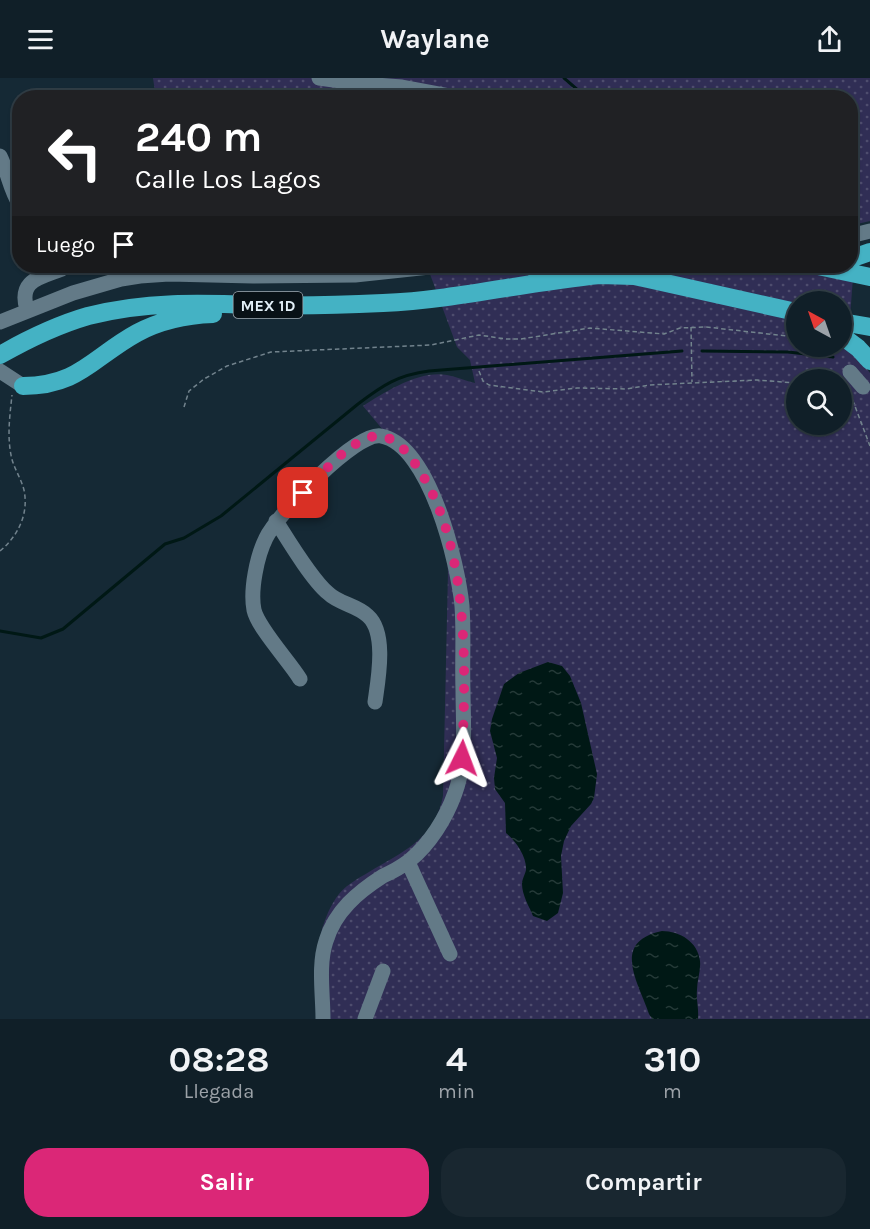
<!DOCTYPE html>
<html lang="es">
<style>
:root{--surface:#101f28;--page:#192730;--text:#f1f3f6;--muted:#9ca2a8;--line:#303d45;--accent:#db2777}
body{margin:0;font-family:Karla,sans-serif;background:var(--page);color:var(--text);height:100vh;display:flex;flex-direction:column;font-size:22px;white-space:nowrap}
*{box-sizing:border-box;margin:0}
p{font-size:20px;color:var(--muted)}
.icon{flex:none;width:33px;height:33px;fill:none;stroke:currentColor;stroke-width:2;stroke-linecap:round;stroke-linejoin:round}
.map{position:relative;height:941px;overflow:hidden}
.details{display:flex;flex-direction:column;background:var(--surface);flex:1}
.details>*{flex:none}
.top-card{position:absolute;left:12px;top:12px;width:846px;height:183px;border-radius:24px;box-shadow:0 2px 4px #0004,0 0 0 2px var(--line);background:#202124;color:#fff;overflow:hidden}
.needle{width:39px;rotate:320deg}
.controls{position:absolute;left:786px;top:213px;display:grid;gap:12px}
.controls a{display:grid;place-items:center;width:66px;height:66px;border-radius:50%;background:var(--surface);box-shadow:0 2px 4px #0004,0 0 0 2px var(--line);font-size:30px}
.pin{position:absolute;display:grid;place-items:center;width:51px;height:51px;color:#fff;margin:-26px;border-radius:12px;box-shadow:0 3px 9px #0006}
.me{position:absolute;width:66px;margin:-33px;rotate:3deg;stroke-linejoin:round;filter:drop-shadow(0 0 4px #0008)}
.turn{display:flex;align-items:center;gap:21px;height:126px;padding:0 24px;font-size:27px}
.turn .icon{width:78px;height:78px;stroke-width:2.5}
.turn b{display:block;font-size:42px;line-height:51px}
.then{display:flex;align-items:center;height:57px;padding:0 24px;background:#0003;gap:12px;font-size:22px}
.eta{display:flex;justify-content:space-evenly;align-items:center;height:102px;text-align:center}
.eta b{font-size:36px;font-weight:700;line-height:42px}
.cta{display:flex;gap:12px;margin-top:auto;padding:12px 24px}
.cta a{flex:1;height:69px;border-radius:24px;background:var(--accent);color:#fff;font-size:24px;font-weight:700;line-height:69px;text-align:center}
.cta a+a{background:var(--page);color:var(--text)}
header{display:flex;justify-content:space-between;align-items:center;height:78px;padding:0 24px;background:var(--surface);font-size:27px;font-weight:700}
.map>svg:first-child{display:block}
</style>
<header><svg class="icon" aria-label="menu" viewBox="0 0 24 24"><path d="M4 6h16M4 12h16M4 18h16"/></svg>Waylane<svg class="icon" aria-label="share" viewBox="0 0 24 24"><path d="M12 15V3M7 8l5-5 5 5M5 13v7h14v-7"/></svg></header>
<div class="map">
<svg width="870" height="941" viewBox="0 0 870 941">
<defs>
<pattern id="grass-dots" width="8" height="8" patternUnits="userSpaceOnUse" patternTransform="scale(1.5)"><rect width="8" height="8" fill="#302e55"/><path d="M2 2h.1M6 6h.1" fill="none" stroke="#4e4d6e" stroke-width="1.8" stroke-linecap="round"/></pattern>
<pattern id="water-ripples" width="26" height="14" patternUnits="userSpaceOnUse" patternTransform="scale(1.5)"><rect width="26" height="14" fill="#001815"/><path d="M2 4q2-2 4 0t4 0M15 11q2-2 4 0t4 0" fill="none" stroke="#253a38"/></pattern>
</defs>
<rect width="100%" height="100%" fill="#152935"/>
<path fill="url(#grass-dots)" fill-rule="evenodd" d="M153,0h717v143l-13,3 -9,120 22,29v646h-552c-1,-42 -6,-84 18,-121 8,-12 21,-19 33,-26 33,-20 66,-33 74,-76l5,-224 -2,-25 -32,-80 -51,-61c22,-14 56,-36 84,-31 10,2 19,6 28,8l-5,-23 -13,-13 -30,-81h423v-168h-694zM796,224h46v44h-46zM796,302h46v44h-46z
M186,188h216l-18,2 -160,2z"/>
<path fill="url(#water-ripples)" d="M548,584l14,4 8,10 11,27 16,71 -3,24 -3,6 -20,22 -7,15 -3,15 2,37 -5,20 -11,8 -14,-5c-4,-10 -11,-21 -11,-32 0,-5 3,-9 4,-14 1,-13 -10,-29 -20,-37l-1,-30 -10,-14 -1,-11 3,-20 -7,-27 2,-12 12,-35 15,-11z
M662,853c18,0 36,11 38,30 1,10 -3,19 -3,29 -1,10 2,19 1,29h-46l-3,-5c-10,-31 -39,-72 13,-83z"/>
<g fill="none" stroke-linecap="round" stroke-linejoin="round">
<path stroke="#001815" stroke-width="3" d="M564,0l23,20
M702,273l86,1 45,5
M0,553l41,7 22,-9 102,-85 19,-6 37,-22 137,-112c25,-19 40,-29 71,-33l253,-20"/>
<path stroke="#72838d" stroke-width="1.5" stroke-dasharray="4.5 3" stroke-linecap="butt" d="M691,249l1,55
M479,293l4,10 6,4 54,7 34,-4 50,1 22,-4 108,-5 39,3
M842,310l6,1
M850,315l20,53
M184,329l5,-16 15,-12 23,-13 44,-14 160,-7 48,-10 27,4h15l69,-11 74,6 16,-6 26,-1 90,10
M0,473c18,-15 29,-37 24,-61 -3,-12 -11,-23 -13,-35 -4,-20 -1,-41 1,-60"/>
<path stroke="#637a87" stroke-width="15" d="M319,0l44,6 39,3 59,11
M0,78c8,16 10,34 20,49
M850,158l20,-5
M27,232c-9,-30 12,-32 35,-41
M0,244l73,-29 48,-14 19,-3 29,-2 84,2 102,-1 84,-9
M0,293l23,15
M850,294l13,15
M276,443c12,19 36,59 52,72 11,11 29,12 40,23 19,17 10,64 7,86
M300,601c-11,-18 -42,-51 -46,-69 -4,-20 3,-54 12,-72 11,-23 90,-107 115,-102 49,9 77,128 81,170 2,28 0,56 1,84 0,33 4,71 -8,103 -9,25 -25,51 -46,68 -8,6 -17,11 -26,15 -25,16 -48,35 -57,65 -8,24 -3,53 -3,78
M408,784l42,92
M365,941l18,-48"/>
<path stroke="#44b2c4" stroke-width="18" d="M850,181l20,-7
M818,188l52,11
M537,195l29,-7
M842,244l28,5
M842,258l16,12 12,13
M0,277c28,-16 57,-30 88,-39 57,-15 113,-13 171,-11 41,1 83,0 124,-2 72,-3 144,-21 217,-28l34,1 14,3 148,33
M23,308c56,0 70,-29 114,-53 24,-13 49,-18 76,-19"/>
</g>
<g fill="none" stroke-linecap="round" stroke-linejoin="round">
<path stroke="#db2777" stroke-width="10" stroke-dasharray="0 18" d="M303,415c17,-17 50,-57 75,-57 17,0 30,17 38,29 54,78 50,202 46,293"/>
</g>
<g text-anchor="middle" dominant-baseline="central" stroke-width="6" stroke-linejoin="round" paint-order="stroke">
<rect fill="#081116" stroke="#a1acb4" stroke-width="1.5" x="233.5" y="214" width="69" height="26" rx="4.5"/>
<g font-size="16" font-weight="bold" fill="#e2eff7">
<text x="268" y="227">MEX 1D</text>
</g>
</g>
</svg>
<div class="controls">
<a><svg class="needle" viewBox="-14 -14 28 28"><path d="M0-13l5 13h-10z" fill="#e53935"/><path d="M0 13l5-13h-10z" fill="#9ca2a8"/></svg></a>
<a><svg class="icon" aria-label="search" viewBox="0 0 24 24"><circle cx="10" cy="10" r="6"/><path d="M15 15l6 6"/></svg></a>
</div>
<div class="pin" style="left:303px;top:415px;background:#d93025"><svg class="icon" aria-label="arrive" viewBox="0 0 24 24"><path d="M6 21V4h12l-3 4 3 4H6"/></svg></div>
<svg class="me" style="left:462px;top:680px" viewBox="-20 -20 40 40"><path d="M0-17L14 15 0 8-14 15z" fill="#db2777" stroke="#fff" stroke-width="4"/></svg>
<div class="top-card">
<div class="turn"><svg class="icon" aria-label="left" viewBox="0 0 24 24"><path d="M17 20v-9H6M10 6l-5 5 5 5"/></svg><div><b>240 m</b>Calle Los Lagos</div></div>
<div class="then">Luego<svg class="icon" aria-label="arrive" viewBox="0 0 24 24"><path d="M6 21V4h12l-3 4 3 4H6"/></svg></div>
</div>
</div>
<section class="details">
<div class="eta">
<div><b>08:28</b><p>Llegada</p></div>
<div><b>4</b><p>min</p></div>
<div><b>310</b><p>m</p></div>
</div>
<div class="cta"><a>Salir</a><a>Compartir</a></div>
</section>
